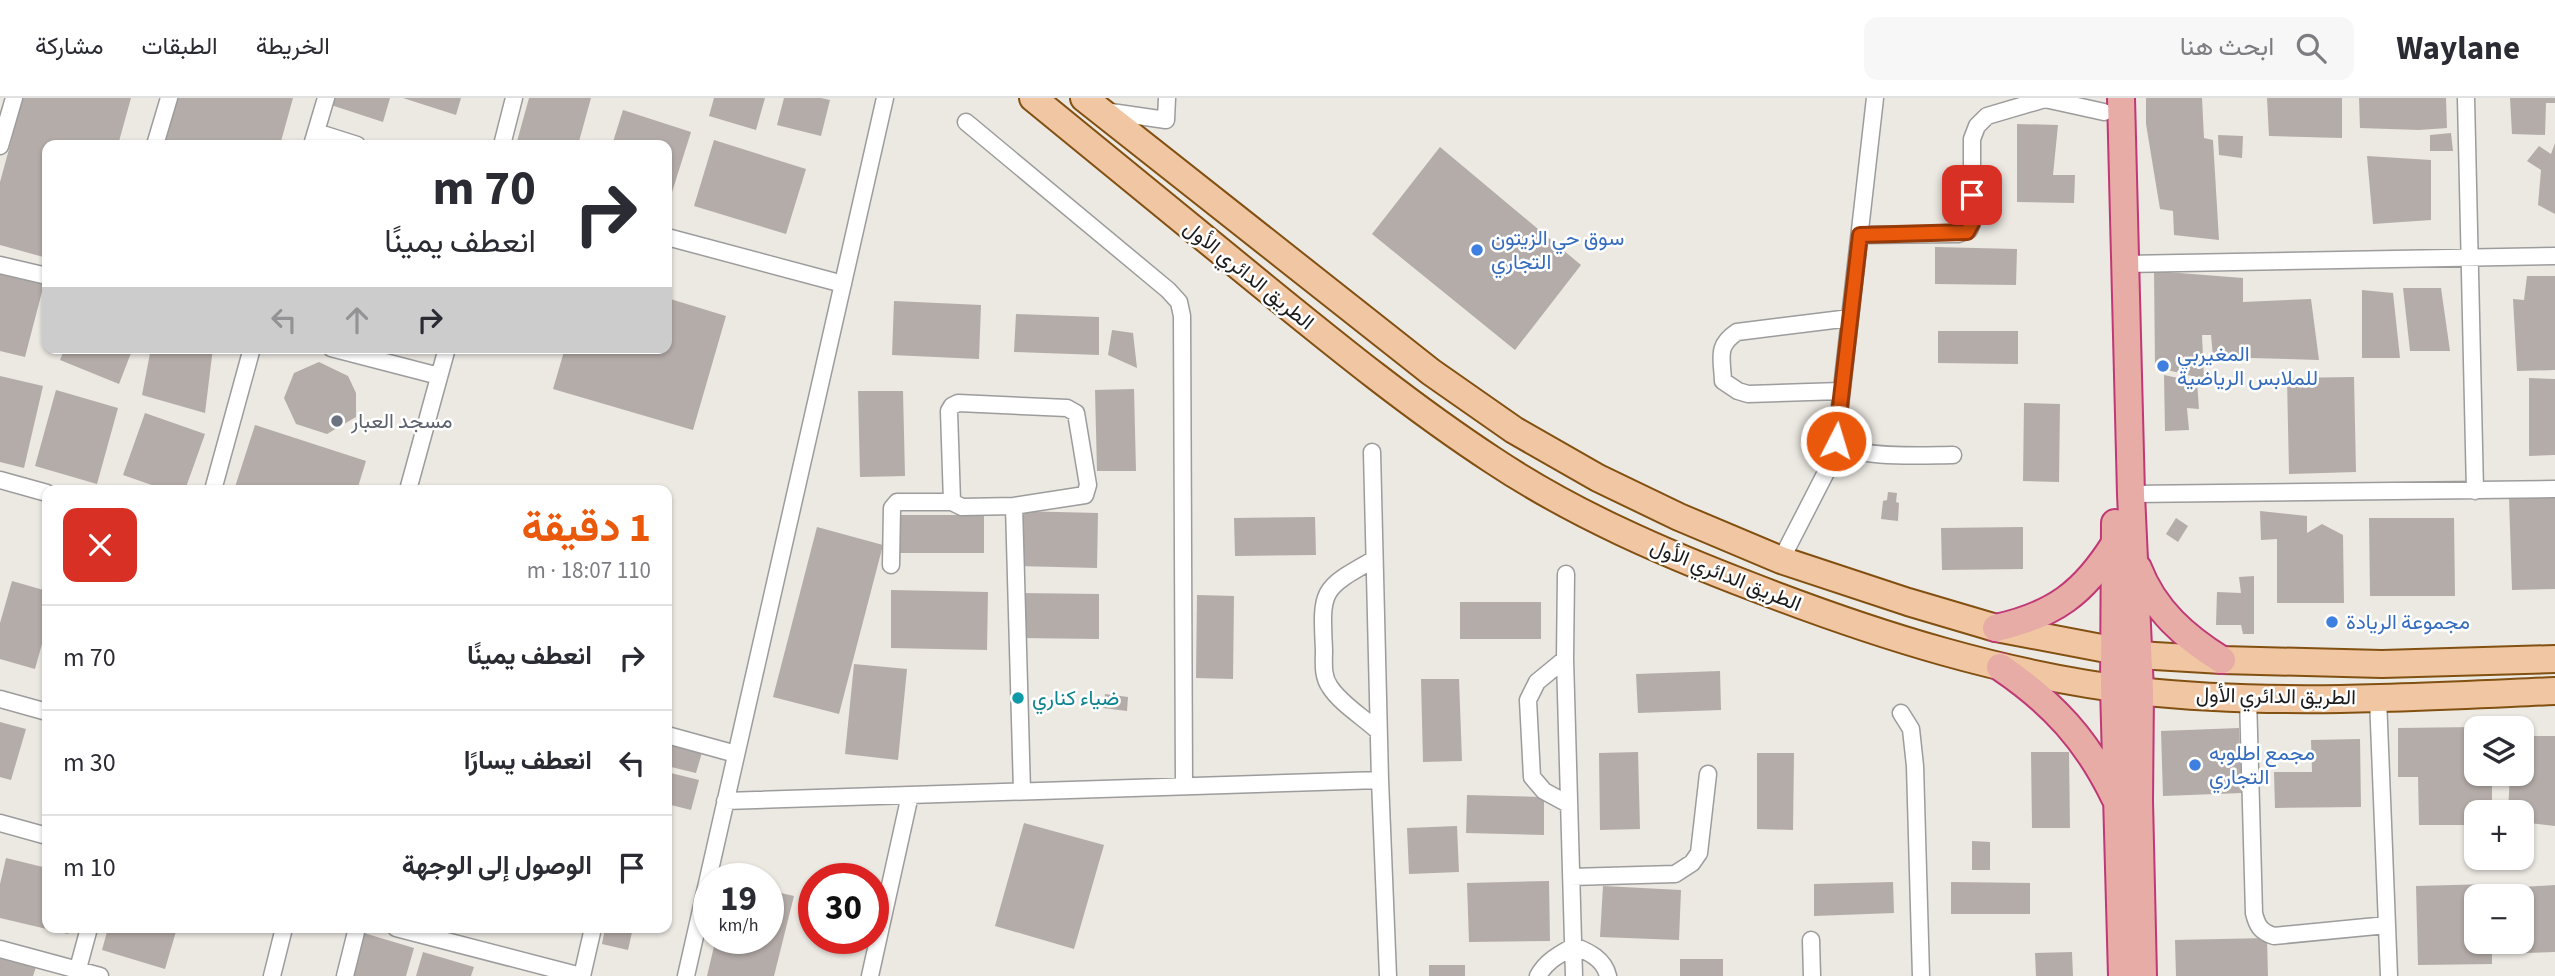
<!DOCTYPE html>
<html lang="ar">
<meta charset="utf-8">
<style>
:root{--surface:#fff;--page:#f7f7f7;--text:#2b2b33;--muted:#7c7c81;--line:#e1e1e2;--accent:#ea580c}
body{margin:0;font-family:"Source Sans 3",Vazirmatn,sans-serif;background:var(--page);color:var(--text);direction:rtl;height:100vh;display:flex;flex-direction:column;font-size:26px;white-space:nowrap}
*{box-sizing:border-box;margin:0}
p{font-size:23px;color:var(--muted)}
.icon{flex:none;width:38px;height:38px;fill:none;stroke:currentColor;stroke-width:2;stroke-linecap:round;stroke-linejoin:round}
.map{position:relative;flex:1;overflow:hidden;direction:ltr}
.details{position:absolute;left:42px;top:387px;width:630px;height:448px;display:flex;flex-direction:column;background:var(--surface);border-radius:14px;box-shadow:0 2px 5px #0004;direction:rtl}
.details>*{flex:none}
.hud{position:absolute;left:42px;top:42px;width:630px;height:214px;border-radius:14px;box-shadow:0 2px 5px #0004;direction:rtl;background:#fff;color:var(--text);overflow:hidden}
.tools{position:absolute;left:2464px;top:618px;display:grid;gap:14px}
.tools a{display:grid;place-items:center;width:70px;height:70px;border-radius:14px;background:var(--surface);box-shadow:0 2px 5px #0004;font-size:35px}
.speed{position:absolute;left:693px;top:765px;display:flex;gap:14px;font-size:35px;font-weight:700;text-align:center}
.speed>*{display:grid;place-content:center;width:91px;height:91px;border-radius:50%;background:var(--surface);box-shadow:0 2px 5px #0004;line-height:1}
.speed small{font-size:18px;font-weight:400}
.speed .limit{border:10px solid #d22;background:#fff;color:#111}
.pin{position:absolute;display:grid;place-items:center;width:60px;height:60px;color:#fff;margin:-30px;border-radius:14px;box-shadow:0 4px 10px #0006}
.me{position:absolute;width:77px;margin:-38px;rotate:5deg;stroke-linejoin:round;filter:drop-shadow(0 0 5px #0008)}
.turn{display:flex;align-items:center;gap:24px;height:147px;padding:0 21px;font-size:32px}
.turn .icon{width:91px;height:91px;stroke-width:2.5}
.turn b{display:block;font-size:49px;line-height:60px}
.lanes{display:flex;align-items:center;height:66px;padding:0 21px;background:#0003;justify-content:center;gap:35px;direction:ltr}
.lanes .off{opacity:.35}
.round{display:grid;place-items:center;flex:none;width:74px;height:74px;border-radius:14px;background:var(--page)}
.head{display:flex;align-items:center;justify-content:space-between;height:119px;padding:0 21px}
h1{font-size:42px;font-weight:700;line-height:52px;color:var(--accent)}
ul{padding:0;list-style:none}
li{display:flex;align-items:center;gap:21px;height:105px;padding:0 21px;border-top:2px solid var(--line)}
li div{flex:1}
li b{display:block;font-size:26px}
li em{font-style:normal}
header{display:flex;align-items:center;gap:42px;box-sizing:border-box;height:98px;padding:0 35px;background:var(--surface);border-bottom:2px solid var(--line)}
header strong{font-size:33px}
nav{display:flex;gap:38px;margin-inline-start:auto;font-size:24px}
.search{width:490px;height:63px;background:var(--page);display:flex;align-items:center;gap:18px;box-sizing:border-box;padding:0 24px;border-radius:14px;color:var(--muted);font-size:26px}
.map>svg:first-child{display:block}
</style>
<header>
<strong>Waylane</strong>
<div class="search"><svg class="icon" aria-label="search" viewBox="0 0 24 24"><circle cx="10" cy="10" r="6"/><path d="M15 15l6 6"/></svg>ابحث هنا</div>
<nav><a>الخريطة</a><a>الطبقات</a><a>مشاركة</a></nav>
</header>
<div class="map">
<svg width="2555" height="878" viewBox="0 0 2555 878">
<rect width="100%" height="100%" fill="#ece8e2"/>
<path fill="#b4aca8" d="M23,0h108l-13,47h-71v113l-47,-13v-63z
M175,0h118l-13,47h-119z
M334,0h56l-7,24 -52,-17z
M403,0h58l-5,17z
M529,0h62l-13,47h-62z
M714,0h51l-9,32 -47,-14z
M784,0h37l9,2 -9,36 -44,-11z
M2146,0h56l2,40 9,2 6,100 -45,-5 -1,-24 -13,-2 -14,-85z
M2267,0h75v40l-73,-2z
M2359,0h87l1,30 -28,2 -59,-2z
M2510,0h45v5h-9l-1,32 -33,-1z
M623,12l68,22 -24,76v-63h-55z
M2017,26l41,1 -5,50h22l-1,28 -57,-1z
M2451,35l2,18h-23v-16z
M2218,37l25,1 -1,22 -23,-3z
M714,42l92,29 -20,65 -92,-28z
M2555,45v71l-17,-9 3,-35 -14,-9 12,-15 12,8z
M1440,49l141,118 -66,85 -143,-116z
M2367,58l64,4v60l-58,4z
M1935,149l82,2 -1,36 -81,-1z
M2154,173l89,7v24l68,-3 8,61 -106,-3 -2,-22h-9l2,44 -49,-12z
M0,175l44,11 -19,73 -25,-6z
M2527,178h28v94l-38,1 -4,-72 11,1z
M2403,190h38l9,63h-40z
M2362,192l31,3 7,65h-38z
M667,200l59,18 -33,114 -140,-41 12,-41h102z
M894,203l87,4 -2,54 -87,-4z
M1016,216l83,3v38l-85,-3z
M1112,232l21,3 4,35 -29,-13z
M1938,233h80v33l-80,-1z
M65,250h68l-14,36 -59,-24z
M151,250h62l-8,65 -63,-18z
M319,264l29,14 8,17v24l-29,17 -31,-10 -12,-26 10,-25z
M2164,277l33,7 2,27 -12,-1 2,22 -24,1z
M0,278l43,10 -19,82 -24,-6z
M2354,279l2,95 -67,2 -2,-96z
M2529,280l26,1v76l-26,1z
M1134,291l2,82h-39l-2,-81z
M56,292l62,18 -21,76 -62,-18z
M858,293h45l2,85 -45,1z
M2024,305l36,1 -1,78 -36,-1z
M145,315l60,21 -20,56h-19l-43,-15z
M255,327l111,36 -9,29h-123z
M1888,394l9,1 -1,9 3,1 -1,18 -17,-2 2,-18 4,-1z
M2555,398v93l-43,1 -3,-93z
M1018,413l80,2 -1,55 -80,-2z
M2260,413l47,5v17l15,-9 21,11 1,68h-67v-64l-16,1z
M899,417h85v38h-85z
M1315,419l1,38 -81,1 -1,-38z
M2176,420l12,8 -10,16 -12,-8z
M2369,420h85l1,78h-85z
M817,429l66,18 -44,169 -66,-17z
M2023,429v42l-81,1 -1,-42z
M2254,478v58h-11l-2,-9h-25l1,-33 24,1 -2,-16z
M12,483l35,10v35l-12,43 -35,-10v-36z
M891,492l97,2 -1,58 -96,-2z
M1020,495l79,1v45l-79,-1z
M1197,497l37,1 -1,83 -37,-1z
M1460,504h81v37h-81z
M854,566l53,5 -9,91 -53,-6z
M1720,573l1,39 -83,3 -2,-39z
M1421,581h38l3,82 -39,1z
M1105,596l23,3 -1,14 -24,-3z
M0,624l26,7 -15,51 -11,-3z
M2476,629v47h16v38h-16v13h-57l-1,-48h-20v-49z
M2239,630l3,65 -79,3 -2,-65z
M2522,638h33v90l-33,-4v-10h-14l2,-38h12z
M2360,641l1,68 -86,1 -1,-36h38l-1,-32z
M667,642l36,9 -7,24 -29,-7z
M1638,654l2,77 -40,1 -1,-77z
M2031,654h38l1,76h-38z
M1757,655h37l-1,77 -36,-1z
M667,674l32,8 -8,30 -24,-6z
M1467,697l77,2v38l-78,-2z
M1024,725l80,22 -30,104 -79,-23z
M1457,728l2,46 -50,2 -2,-46z
M1972,743l18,1v28h-18z
M6,760l41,10v60h23l-2,6 -68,-16v-34z
M1549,783l1,60 -81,1 -2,-59z
M1893,784l1,31 -80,3v-32z
M1951,784l79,1v31h-79z
M2490,786l1,12h-15v46h16v22l-74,1 -2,-79z
M2555,787v67l-29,1 -3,-66z
M1603,788l78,4 -2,50 -79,-3z
M768,792l26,6 -20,80h-67l9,-38h52z
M108,830h69l-12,41 -63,-19z
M605,830h28l-5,22 -26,-6z
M364,835l50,15 -8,28h-55z
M2267,840l1,38h-92l-1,-36z
M423,854l51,15 -3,9h-55z
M2072,854l1,24h-37l-1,-23z
M0,858l36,11 -3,9h-33z
M1680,861h43v17h-43z
M1429,867h36v11h-36z"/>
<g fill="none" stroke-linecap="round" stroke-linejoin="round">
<g stroke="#9c9c9c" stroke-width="19">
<path id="minor" d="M1875,0l-39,343c15,19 92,14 117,14
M2466,0l9,393
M1104,13l62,9 1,-22
M966,24l202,168 11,12 3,14 2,470
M316,34l41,13
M155,47l14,-47
M312,47l14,-47
M502,47l12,-47
M0,48l14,-48
M1860,137l98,-1 11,-4 3,-7v-84l5,-13 10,-10 58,-17 59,13
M667,139l176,47
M2126,166l429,-8
M0,167l47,11
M331,250l108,28
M1841,293l-93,3 -10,-3 -15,-10c-1,-24 -7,-35 14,-49l113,-14
M1372,354l8,328 8,196
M0,382l47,13
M213,392l39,-142
M408,392l39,-142
M2131,396l424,-5
M1014,408l8,285
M1373,462c-52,29 -52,30 -49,90 0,12 -2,26 6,37 11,17 33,30 48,44
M1781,462l59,-115
M891,467l1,-57 5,-6h55l10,5 52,-1 71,-11 3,-10 -12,-72 -9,-5 -109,-5 -6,3 -3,5 3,91
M1566,476l-1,85 9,317
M1565,561l-28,23 -9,18 4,77 12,14 24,13
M2248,599l6,216c3,13 7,19 20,23l113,-11
M2378,600l11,278
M0,601l47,13
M1901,615l10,16 4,37 6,210
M667,637l69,19
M725,703l655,-21
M0,725l47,13
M1571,779l104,-3 17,-11 7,-10 9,-79
M396,830l185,48
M1811,842l1,36
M0,851l100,27
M76,878l13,-48
M272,878l12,-48
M345,878l12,-48
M582,878l11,-48
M686,878l199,-878
M870,878l40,-181
M1538,878c8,-15 22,-22 36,-30 15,6 30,13 34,30"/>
</g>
<g stroke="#825011" stroke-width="30">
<path id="primary" d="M1033,0c76,63 153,125 230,188 75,61 150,122 231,175 80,53 170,92 259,126 124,48 254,89 385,104 138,15 279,6 417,0
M1084,0l347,274 83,58 84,48 81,39 102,43 127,42 88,26 142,27 84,5 160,4 173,-5"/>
</g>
<g stroke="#c13876" stroke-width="30">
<path id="trunk" d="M2121,0l10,396 9,197 -1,110 4,175
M2115,425l-1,164 8,289
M2138,470c16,42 47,69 84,92
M1996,530c58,-13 88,-35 119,-85
M2000,569c53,36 87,73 115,131"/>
</g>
<use href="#minor" stroke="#fff" stroke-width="16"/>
<use href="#primary" stroke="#f0c6a3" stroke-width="26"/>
<use href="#trunk" stroke="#e6aca5" stroke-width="26"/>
</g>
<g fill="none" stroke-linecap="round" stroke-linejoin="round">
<g stroke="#983908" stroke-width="18">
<path id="route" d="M1836,343l24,-206 107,-3 5,-9v-28"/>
</g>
<use href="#route" stroke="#ea580c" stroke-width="12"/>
</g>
<g fill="#3f7fe0" stroke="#fff" stroke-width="2.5">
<circle cx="1477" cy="152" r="7"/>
<circle cx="2163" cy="268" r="7"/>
<circle cx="2332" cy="524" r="7"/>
<circle cx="2195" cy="667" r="7"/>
</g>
<circle fill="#6b7280" stroke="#fff" stroke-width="2.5" cx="337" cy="323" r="7"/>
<circle fill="#0f9aa8" stroke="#fff" stroke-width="2.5" cx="1018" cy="600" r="7"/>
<g text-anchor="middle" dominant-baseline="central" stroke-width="5" stroke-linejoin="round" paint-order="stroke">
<g font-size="21" fill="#366cbe" stroke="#fff" text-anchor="start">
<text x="1491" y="140">سوق حي الزيتون<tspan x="1491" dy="24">التجاري</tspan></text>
<text x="2177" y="256">المغيربي<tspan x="2177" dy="24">للملابس الرياضية</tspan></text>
<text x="2346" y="524">مجموعة الريادة</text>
<text x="2209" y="655">مجمع اطلوبه<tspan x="2209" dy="24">التجاري</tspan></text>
</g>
<g font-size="21" fill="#1b1b1b" stroke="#fff">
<text transform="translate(1249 177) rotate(39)">الطريق الدائري الأول</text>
<text transform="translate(1726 477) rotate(22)">الطريق الدائري الأول</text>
<text transform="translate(2276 598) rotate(1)">الطريق الدائري الأول</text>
</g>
<g font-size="21" fill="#5b616d" stroke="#fff" text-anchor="start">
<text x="351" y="323">مسجد العبار</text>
</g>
<g font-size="21" fill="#0d838f" stroke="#fff" text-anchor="start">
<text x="1032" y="600">ضياء كناري</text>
</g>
</g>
</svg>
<div class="tools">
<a><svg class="icon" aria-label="layers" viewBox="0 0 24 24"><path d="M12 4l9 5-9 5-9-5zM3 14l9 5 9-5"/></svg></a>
<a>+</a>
<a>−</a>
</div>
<div class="speed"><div>19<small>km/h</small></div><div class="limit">30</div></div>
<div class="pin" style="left:1972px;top:97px;background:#d93025"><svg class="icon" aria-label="arrive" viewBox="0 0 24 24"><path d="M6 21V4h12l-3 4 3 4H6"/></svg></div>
<svg class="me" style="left:1836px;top:343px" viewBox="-20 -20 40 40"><circle r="17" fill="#ea580c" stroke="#fff" stroke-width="3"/><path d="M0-11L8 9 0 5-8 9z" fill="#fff"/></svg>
<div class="hud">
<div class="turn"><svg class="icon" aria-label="right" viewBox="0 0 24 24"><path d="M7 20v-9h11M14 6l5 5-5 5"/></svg><div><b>70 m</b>انعطف يمينًا</div></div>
<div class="lanes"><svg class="icon off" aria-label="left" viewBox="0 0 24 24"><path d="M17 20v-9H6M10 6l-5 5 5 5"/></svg><svg class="icon off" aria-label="ahead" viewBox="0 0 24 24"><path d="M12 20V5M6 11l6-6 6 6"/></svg><svg class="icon" aria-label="right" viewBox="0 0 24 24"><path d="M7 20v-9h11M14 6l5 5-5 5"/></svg></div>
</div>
<section class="details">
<div class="head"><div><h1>1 دقيقة</h1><p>110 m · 18:07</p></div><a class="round" style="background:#d93025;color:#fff"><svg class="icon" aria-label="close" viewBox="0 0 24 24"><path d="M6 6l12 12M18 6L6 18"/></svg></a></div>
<ul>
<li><svg class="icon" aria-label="right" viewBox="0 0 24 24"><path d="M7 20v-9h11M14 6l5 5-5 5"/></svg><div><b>انعطف يمينًا</b></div><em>70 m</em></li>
<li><svg class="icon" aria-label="left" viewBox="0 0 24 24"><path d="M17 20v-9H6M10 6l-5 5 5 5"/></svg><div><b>انعطف يسارًا</b></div><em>30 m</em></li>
<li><svg class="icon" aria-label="arrive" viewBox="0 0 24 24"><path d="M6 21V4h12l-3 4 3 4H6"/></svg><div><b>الوصول إلى الوجهة</b></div><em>10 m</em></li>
</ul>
</section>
</div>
